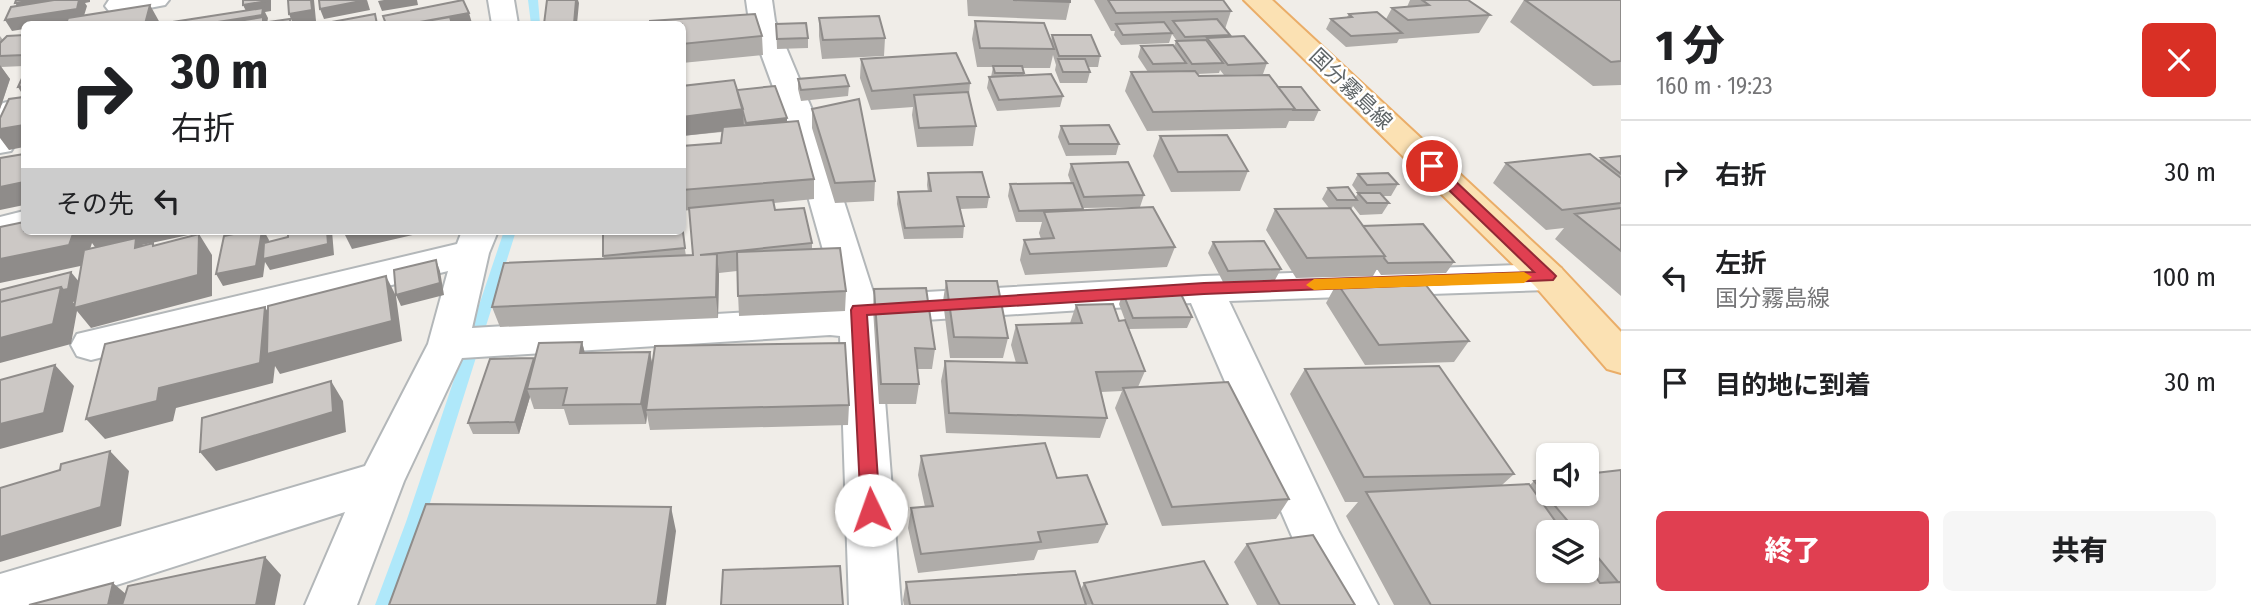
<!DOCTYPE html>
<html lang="ja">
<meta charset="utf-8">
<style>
:root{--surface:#fff;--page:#f6f6f6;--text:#202124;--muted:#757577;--line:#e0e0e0;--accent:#e03f51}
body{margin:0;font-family:"Fira Sans Condensed","Noto Sans JP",sans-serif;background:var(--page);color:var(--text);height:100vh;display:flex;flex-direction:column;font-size:26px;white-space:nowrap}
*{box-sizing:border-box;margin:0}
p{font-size:23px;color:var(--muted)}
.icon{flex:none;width:38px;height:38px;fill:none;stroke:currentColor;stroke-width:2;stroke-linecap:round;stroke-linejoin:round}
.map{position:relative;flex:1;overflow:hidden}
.drawer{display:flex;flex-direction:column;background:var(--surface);width:630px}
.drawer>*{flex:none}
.hud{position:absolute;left:21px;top:21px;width:665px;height:214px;border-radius:10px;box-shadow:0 2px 5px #0004;background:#fff;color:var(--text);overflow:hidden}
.controls{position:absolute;left:1536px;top:443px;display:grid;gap:14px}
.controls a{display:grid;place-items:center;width:63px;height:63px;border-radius:10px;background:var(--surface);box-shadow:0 2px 5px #0004;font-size:35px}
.pin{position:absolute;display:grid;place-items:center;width:60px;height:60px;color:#fff;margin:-30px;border:4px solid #fff;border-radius:50%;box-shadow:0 2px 7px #0007}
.me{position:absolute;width:77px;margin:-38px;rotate:357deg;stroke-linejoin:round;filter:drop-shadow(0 0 5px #0008)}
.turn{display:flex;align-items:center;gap:24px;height:147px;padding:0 35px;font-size:32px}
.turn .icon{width:91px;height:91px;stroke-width:2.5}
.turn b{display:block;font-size:49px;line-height:60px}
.then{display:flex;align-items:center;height:66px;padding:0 35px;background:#0003;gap:14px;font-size:26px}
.round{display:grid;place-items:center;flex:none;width:74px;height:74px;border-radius:10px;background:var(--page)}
.headline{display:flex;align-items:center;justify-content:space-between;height:119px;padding:0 35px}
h1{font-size:42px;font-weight:800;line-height:52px}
.action{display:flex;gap:14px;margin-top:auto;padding:14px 35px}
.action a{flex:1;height:80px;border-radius:10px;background:var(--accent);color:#fff;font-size:28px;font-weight:800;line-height:80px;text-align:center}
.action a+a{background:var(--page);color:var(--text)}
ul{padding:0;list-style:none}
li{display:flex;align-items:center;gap:21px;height:105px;padding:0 35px;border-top:2px solid var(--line)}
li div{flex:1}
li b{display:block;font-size:26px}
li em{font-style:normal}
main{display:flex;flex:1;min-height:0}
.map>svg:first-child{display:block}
</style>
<main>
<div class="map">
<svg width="1621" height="605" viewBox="0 0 1621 605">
<rect width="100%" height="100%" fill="#f0ede8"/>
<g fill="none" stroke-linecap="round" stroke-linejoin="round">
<path fill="#afe8fa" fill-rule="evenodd" d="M528,0h10l2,24h-9z
M504,231h12l-92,291 -31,83h-18l31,-83z"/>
<g stroke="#b3b7b9" stroke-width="4">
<path id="street" d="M109,0h60l-4,5 -47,9 -9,-3 -4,-5z
M488,0h26l4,24h-26z
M746,0h26l3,21 48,115 51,159 330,-19 344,-12 13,4 6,9 -6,9 -13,4 -319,11 110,231 39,73h-53l-28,-57 -106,-245 -312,20 22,282h-52l-9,-269 -10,-1 -368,23 -58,123 -47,124h-52l40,-93 -291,93h-54v-31l365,-108 63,-122 20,-73 -357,89 -14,-4 -6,-11 6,-11 380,-90 5,-13h36l-9,22 -17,75 367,-21 -48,-171 -42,-115z
M24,98c2,19 -2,37 -13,53l-11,2v-46l3,-4z
M24,211v20h8l-32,8v-22z"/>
</g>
<g stroke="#eaad68" stroke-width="4">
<path id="primary" d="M1244,0h28l289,268 60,64v41l-14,-4 -72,-83z"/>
</g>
<use href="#street" fill="#fff" fill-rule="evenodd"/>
<use href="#primary" fill="#fbe1b3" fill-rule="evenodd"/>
</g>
<path fill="#afaca9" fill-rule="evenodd" d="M967,0h103v2l-4,18 -98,-4z
M1094,0h129l8,11 -6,18 5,6 -1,2 38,26 -4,11 -39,1 -4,-5 -1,3 -22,1 2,2 79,11 41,23 -5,11h-25l-3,7 -139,3 -22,-40 6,-19h17l-10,-15 3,-11h33l2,-5h1l-5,-7 -3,9 -48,2 -7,-10 1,-4h-4z
M1410,0h58l22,15 -11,18 -80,6 -2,4 -51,4 -20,-18 5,-10 16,-2 2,-3 37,5 6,-11 15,-1z
M1524,0h97v85l-28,1 -83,-64z
M819,18l66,20 -1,18 -62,3 -3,-23z
M975,21l76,20 1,-6 48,21 -2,11h-10l2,5 -3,11h-27l-5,-13 1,-5 -3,-10 -3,13h-28l2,7 39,21 -3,11 -63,4 -10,-23 2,-11h2l2,-10h-16l-5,-28z
M682,24l80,12 1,19 -81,8z
M776,24l32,14v10l-31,1z
M24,35v31l-23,1 9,12 -10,30v-73l3,4z
M861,59l109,24 -1,12 7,31 -3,20 -56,1 -5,-32 1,-8 -42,3 -11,-32z
M798,79l51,7 -1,10 -47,5 -3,-12z
M738,93l49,29 27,57v20l-40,4 1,7 37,33v6l34,42 -1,20 -106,5 -2,-45 -18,2 -1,45 -218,9 -8,-20 112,-48 -1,-3 79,-25 4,25 7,-1 -3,-45 -8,1v-65l39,-3 1,-11 -40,4z
M812,109l63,72 -1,20 -39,2 -23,-75z
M1061,126l58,18 -3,11 -50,1 -8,-19z
M1160,136l88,35 -8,20 -69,1 -18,-36z
M1621,156v140l-66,-57 9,-11 -18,2 -53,-47 13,-20 92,-2 3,-3z
M1071,164l73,31 -4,12 -57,1v3l92,36 -8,20 -142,8 -5,-15 4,-20 17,-1 -2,-6 3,-11h-26l-8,-26 2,-12 61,-1 -3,-8z
M928,173l61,24 -2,11 -27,1 4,17 -1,12 -59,1 -7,-35 1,-12h30l-1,-7z
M1358,174l40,10 -7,12h-8l6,7 -7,11 -22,1 -7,-9 -2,4 12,16 91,36 -8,11 -65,2 -4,-6 -4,7 -77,2 -30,-48 9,-21 54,-1 -7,-9 6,-11 27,10 3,-5 -6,-8z
M1213,242l68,27 -6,11 -52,2 -15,-29z
M946,281l62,57 -5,20h-53l-7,-57z
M1337,283l132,58 -15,21 -89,3 -39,-62z
M874,289l61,60 -3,20h-15l2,15 -3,20h-37l-6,-95z
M1123,293l69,24 -5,11 -58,1 16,42 -7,16 151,112 -13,20 -114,7 -47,-118 7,-17 -21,1 6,26 -7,20 -154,-5 -5,-52 4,-20 71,2 -5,-18 5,-20 54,-2 6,-18 43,16 6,-1 -6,-16z
M582,342l3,11 65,-1 2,13 197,40 -1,20 -198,5 -3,-15 -1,9 -77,1 -5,-16h-30l-4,-12 -11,37h-46l-5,-11 66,-65 1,2z
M1305,369l209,105 -12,11h28l4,-4 87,-11v135h-227l-48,-89 12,-14h-13l-55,-108zM1549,532h38v38z
M921,456l136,22 50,46 -9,19 -60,7 -4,10 -116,13 -10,-45 3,-20 14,-1 -7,-32z
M1247,544l108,61h-98l-23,-43z
M906,582l175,7 3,-6 144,22h-324l-1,-5z"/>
<path fill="#8f8c8a" d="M34,0h56v2l-5,1 2,3 -4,13 -34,5h-25v5l-12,2 -7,-11 17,-7 -7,-10z
M267,0h4v11l-6,1 3,6 -1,6h-62l43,-9 -5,-10z
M311,0h3l2,21 -23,3 -4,-10z
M367,0l3,10 -46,9 -4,-10z
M384,0h33l1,5 -36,6 -4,-10z
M576,0h2l1,3 -2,21h-3z
M150,5l10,18 -1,1h-14z
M469,13l3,10 -6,1h-53z
M0,65l10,14 -10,30z
M24,86v11l-6,-10z
M743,109l1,20 -62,7v-19z
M787,118v11l-40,5 -1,-11z
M24,125v22l-15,3 -9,-12v-9z
M24,182v23l-24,5v-23z
M74,231h133l-65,14 9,13 -51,-4 -8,-11 -7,22 -85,18v-24z
M262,231h2l5,9 -3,18 61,-27h5l2,24 -64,15 -5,-8 -2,15 -40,9 -7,-12z
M343,231h87l-78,18z
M199,234l13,21v41l-121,32 -14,-17 -6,33 -71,19v-25l61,-51 10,-15 9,11 -3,18 -4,1 4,5z
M717,254l2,21 -1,43 -2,-21z
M436,260l4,11 4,24 -43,11 -5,-11z
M386,276l10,20 6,45 -122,33 -5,-8 -2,17 -97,25 -3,13 -68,18 -19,-20 73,-31 106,-81 12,20z
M582,342l5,20 -7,-9z
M650,352l4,21 -8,37 1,5 -1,9 -5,-20z
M534,358l4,11 -11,20 3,8 -11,37 -4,-12z
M55,365l19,21 -11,46 -63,17v-25z
M331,381l12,20 3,31 -130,39 -16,-19z
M110,451l19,20 -8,55 -121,36v-25z
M671,507l5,24 -10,74h-9z
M265,557l16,18 -6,30h-19z
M113,583l21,18 -1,4h-25z"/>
<path fill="#ccc8c5" stroke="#8f8c8a" stroke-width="2" d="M16,0h18l-19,3z
M54,0h25l-2,9 -72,11 6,-13z
M243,0h24v1l-24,4z
M288,0h23l1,10 -23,4z
M319,0h47l-46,9z
M463,0l6,13 -60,11h-23l-3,-8z
M547,0h29l-2,24h-30z
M1013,0h57v2z
M1108,0h115l8,11 -115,2z
M1422,0h46l22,15 -82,5 -16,-12 37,-3z
M1525,0h96v61l-10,1z
M150,5l-5,19h-79l2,-6z
M263,8l-1,7 -57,9h-33l1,-2z
M1377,12l25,21 -51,3 -20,-17 21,-2 -3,-3z
M375,14l2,10h-56z
M755,14l7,22 -80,8v-20h-32v-3z
M879,16l6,22 -62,2 -4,-22z
M263,17v5l-16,2h-28z
M450,17l2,7h-43z
M290,19v5h-22v-2z
M1217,19l13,16 -45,2 -12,-16z
M975,21l69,2 10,26 -74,-1z
M1164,22l8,11 -49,2 -7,-11z
M806,23l2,15 -31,1 -1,-15z
M24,35v20l-24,1v-13l7,-7z
M1052,35h39l9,21h-41z
M1244,36l23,27 -39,2 -21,-27z
M1206,40l17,23 -31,1 -16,-23z
M1173,45l13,18 -33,1 -12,-18z
M956,53l14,30 -98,8 -11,-32z
M1058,59h27l5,13h-27z
M993,66h29l2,7h-29z
M1195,71l4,5 70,-1 26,34 -142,3 -22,-40z
M24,74v12l-6,1z
M1051,74l12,22 -64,4 -10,-23z
M845,75l4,11 -48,4 -3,-11z
M734,80l9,29 -61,8v-31z
M775,86l12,32 -41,5 -9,-33z
M1278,87h23l18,23h-25l1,-1z
M968,92l8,34 -57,2 -5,-33z
M24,97v28l-24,4v-11l9,-19z
M859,99l16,82 -40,2 -23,-74z
M798,121l16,58 -132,11v-44l39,-3 2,-16z
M1109,125l10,19h-50l-8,-18z
M1227,135l21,36 -70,1 -18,-36z
M24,154v28l-24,5v-29z
M1590,154l31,24v25l-59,7 -56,-47z
M1621,156v18l-20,-16z
M1128,162l16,33 -60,2 -13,-33z
M982,172l7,25h-32l7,29 -59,2 -7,-36 33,-1 -3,-18z
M1388,173l10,11 -31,1 -9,-11z
M1073,183l10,26 -64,2 -9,-27z
M1348,187l9,13h-20l-9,-12z
M1358,193h22l9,10h-22z
M773,200l2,10 29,-2 8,35 -112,12 17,-1 -1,43 -224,10 12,-44 189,-8 -4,-47z
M1153,207l22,40 -145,7 -6,-14 30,-2 -10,-26z
M1350,208l35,48 -78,2 -32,-49z
M1621,208v43l-46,-37z
M24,222v9h50l-5,14 -69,14v-32z
M682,224l3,24 -82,8v-25h79z
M1423,224l31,38 -66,1 -4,-5 1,-2 -22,-30z
M86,231h12l-13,3z
M248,231h14l-6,35 -40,8 8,-38z
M288,231h39l1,13 -65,15 1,-16 24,-6z
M199,234l-1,41 -124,33 10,-58 52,-12 -1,10 18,-5v3z
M1264,241l17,28 -53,2 -15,-29z
M840,248l6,43 -108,5 -1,-44z
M436,260l4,23 -44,12 -2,-25z
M71,272l-3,17 -5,1 -2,-3 -61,15v-12z
M386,276l6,45 -125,33 1,-48z
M1422,280l47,61 -90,4 -42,-62z
M946,281h51l11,57 -54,-1z
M61,287l-8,37 -53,14v-36z
M926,288l9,61 -20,-1 4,36h-38l-7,-95z
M1180,292l12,25 -59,1 -10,-25z
M1113,304l6,17 6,-1 20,51 -49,1 11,46 -158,-5 -4,-52 82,2 -11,-38 66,-2 -6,-18z
M265,307l-5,56 -101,25 -2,13 -71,18 19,-75z
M582,342l-2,11 70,-1 -9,52 -78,1 4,-17 -40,1 12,-46z
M845,343l4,62 -203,5 9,-64z
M534,358l-19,64 -47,1 22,-64z
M55,365l-11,48 -44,11v-44z
M1439,366l75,108 -150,3 -59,-108z
M331,381l2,31 -133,40 2,-34z
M1228,382l61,117 -117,8 -49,-119z
M1045,443l12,35 30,-3 20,49 -69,8 3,10 -120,12 -10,-46 22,-2 -12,-50z
M110,451l-9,56 -101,30v-49l60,-18 1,-6z
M1621,470v112h-3l-31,-38v-12h-10l-43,-51 15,-2v15h38v-20z
M1529,484l34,48h-14v38h38v-5l13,18 21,-1v23h-190l-65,-113z
M426,504l245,3 -14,98h-268z
M1313,535l42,70h-75l-33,-61z
M265,557l-9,48h-134l6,-19z
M1204,561l24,44h-135l-9,-22z
M840,566l3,39h-122l2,-35z
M1075,571l11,34h-176l-4,-23z
M113,583l-5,22h-79z"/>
<path fill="#e03f51" stroke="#922935" stroke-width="2" d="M1432,162l4,1 117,110 3,3 -3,4 -349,14 -337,21 13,195 -2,6 -7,3 -7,-3 -3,-6 -10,-200 2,-4 351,-23 330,-11 -107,-103v-6z"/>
<path fill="#f59e0b" d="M1524,272l8,5 -8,6 -210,7 -8,-5 8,-6z"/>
<g text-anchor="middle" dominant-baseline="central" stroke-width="5" stroke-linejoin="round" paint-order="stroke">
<g font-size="21" fill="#5f6567" stroke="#fff">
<text transform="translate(1351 89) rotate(44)">国分霧島線</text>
</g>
</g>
</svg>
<div class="controls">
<a><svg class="icon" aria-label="sound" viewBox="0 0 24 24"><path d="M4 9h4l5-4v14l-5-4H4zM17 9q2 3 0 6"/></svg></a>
<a><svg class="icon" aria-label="layers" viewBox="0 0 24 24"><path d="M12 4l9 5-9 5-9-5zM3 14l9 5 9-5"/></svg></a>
</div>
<div class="pin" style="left:1432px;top:166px;background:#d93025"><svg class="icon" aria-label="arrive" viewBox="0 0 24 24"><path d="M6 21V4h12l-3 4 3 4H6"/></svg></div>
<svg class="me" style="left:871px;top:510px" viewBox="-20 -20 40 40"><circle r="19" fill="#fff"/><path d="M0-13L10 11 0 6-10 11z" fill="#e03f51"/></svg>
<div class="hud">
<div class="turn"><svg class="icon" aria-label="right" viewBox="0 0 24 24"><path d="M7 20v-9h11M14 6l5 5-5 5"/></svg><div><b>30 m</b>右折</div></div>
<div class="then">その先<svg class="icon" aria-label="left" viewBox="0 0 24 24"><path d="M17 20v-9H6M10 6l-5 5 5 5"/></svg></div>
</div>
</div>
<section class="drawer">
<div class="headline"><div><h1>1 分</h1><p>160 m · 19:23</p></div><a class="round" style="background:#d93025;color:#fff"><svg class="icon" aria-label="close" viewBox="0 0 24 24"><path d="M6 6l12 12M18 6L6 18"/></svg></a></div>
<ul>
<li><svg class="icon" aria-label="right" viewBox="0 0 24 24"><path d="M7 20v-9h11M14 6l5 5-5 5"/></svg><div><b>右折</b></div><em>30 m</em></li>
<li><svg class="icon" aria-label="left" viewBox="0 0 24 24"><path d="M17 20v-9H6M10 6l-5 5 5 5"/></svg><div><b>左折</b><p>国分霧島線</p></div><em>100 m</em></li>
<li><svg class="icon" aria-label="arrive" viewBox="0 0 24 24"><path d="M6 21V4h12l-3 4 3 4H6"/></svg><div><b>目的地に到着</b></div><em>30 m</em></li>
</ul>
<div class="action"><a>終了</a><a>共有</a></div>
</section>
</main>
